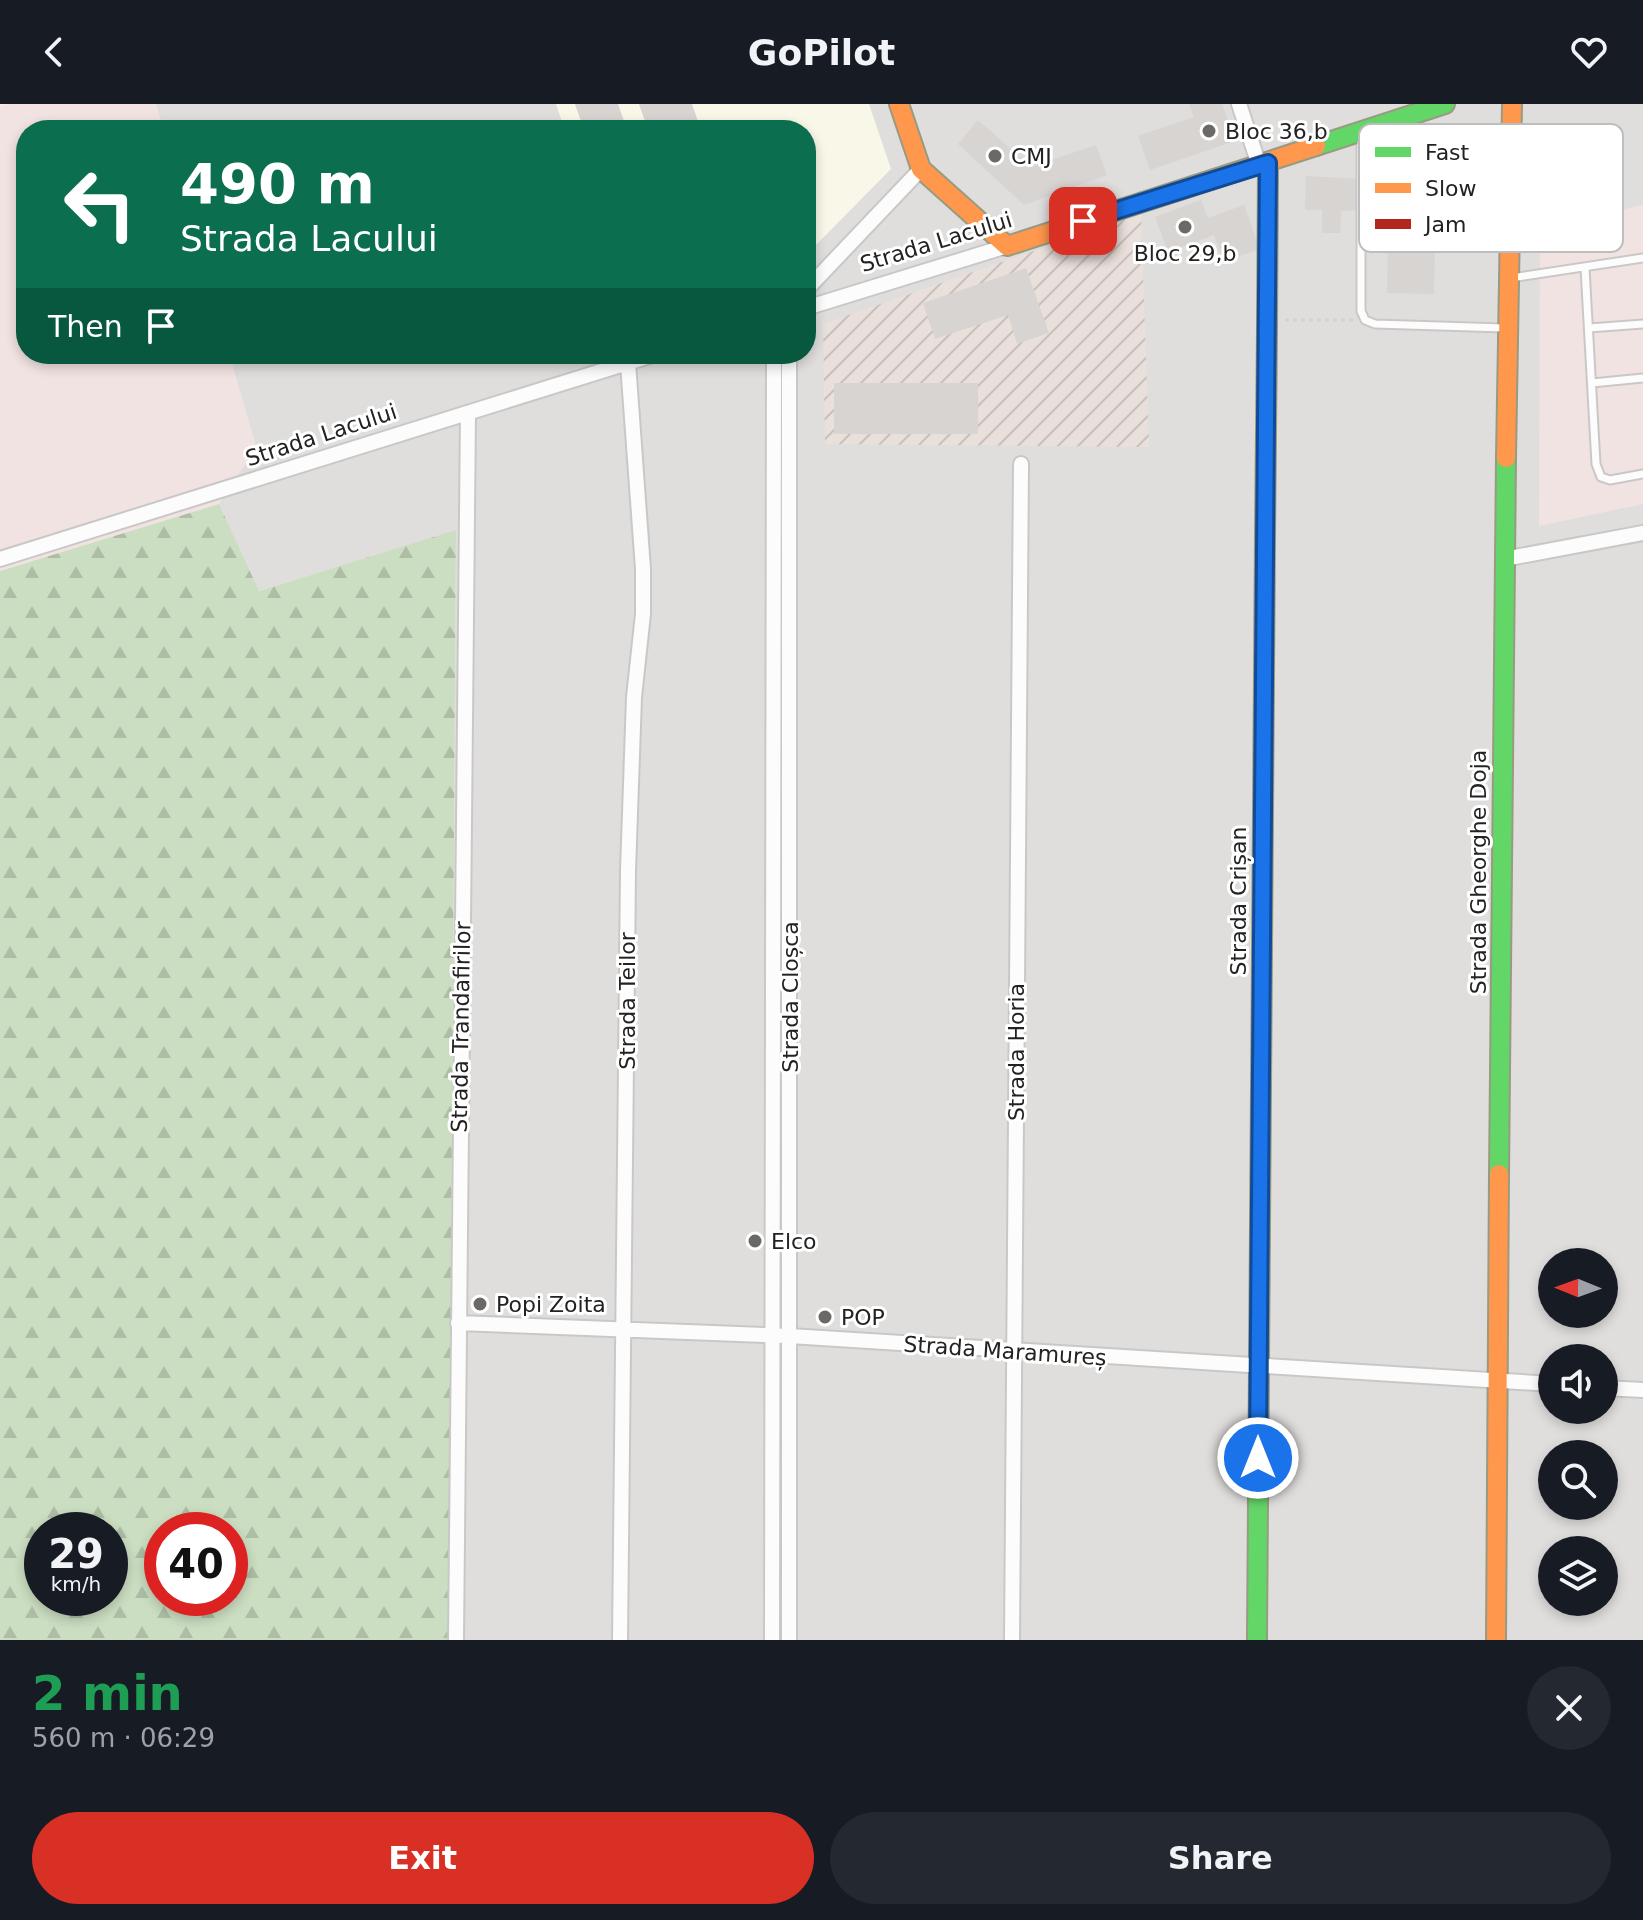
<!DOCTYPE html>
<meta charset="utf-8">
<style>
:root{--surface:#171b24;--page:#242831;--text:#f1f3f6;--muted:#9ea1a6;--accent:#d93025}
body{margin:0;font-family:"DejaVu Sans",sans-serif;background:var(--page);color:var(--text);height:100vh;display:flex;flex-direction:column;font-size:30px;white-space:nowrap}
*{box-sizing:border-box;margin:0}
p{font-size:26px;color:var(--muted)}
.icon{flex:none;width:44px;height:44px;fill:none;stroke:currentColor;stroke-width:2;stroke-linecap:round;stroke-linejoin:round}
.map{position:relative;height:1536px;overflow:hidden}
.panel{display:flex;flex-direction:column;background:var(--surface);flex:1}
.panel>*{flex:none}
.hud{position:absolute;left:16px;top:16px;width:800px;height:244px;border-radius:32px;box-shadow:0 4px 12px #0003;background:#0b6e4f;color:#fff;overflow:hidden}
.needle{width:52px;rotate:271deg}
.tools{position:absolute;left:1538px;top:1144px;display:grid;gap:16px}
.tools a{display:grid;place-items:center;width:80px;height:80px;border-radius:50%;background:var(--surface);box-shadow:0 4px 12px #0003;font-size:40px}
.speed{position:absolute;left:24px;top:1408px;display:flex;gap:16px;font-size:40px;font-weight:700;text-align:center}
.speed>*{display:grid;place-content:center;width:104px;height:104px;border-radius:50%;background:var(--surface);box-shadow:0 4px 12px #0003;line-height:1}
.speed small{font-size:20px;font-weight:400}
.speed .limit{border:12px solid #d22;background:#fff;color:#111}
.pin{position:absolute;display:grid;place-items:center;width:68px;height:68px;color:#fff;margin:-34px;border-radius:16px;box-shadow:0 4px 12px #0006}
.me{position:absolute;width:88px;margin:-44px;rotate:0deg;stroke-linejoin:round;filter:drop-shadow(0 0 6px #0008)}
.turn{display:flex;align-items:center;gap:28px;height:168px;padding:0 32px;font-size:36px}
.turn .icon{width:104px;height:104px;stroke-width:2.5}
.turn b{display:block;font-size:56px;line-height:68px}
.then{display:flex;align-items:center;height:76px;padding:0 32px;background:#0003;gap:16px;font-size:30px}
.round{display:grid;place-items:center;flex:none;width:84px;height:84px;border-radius:42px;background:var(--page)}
.overview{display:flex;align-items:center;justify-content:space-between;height:136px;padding:0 32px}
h1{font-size:48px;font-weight:700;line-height:60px;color:#1e9e55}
.button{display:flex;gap:16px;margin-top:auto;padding:16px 32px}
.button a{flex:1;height:92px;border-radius:48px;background:var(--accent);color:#fff;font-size:32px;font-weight:700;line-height:92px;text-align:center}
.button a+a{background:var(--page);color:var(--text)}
header{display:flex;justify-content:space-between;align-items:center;height:104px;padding:0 32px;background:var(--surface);font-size:36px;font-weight:700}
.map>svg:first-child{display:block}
</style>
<header><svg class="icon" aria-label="back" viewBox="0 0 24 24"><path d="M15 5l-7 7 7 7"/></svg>GoPilot<svg class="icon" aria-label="heart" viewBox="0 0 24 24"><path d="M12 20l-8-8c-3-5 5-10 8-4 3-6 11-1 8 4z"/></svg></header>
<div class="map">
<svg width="1643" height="1536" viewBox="0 0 1643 1536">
<defs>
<pattern id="military-furrows" width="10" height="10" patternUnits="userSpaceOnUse" patternTransform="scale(2)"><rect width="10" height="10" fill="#eae0db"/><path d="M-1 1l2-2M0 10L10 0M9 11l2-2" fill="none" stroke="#c8c0bc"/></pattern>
<pattern id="forest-firs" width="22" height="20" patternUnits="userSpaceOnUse" patternTransform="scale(2)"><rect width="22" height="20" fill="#cbdec1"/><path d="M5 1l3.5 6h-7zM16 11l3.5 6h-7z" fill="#aebea6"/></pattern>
</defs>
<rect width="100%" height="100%" fill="#f0eeeb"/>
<path fill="#dfdedc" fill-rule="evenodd" d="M156,0h1487v1536h-1187l-5,-331 5,-778 -198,60 -39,-87 37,-57 -27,-93h577v-224h-643zM1552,1158h52v52h-52zM1552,1254h52v52h-52zM1552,1350h52v52h-52zM1552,1446h52v52h-52z"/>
<path fill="#f1e3e1" d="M9,0h147l7,26h-137v224h203l27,93 -37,57 -219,67v-465z
M1643,101v299l-104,22 1,-298z"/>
<path fill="#f8f7e8" d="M556,0h313l22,65 -85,86v-125h-241z"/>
<path fill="url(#military-furrows)" d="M1141,110l8,233 -324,-3 -2,-120z"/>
<path fill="url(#forest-firs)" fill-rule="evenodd" d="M219,400l40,87 197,-61 -5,779 4,331h-455v-1069zM42,1426h68v68h-68zM162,1426h68v68h-68z"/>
<path fill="#d7d4d2" d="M575,0h43l9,26h-43z
M639,0h53l9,26h-53z
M1189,0h33l13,37 -85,29 -12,-34 56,-19z
M978,16l53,47 65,-22 11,30 -83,30 -66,-61z
M1390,40l47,1 -3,149 -47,-1z
M1306,72l53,3 1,31 -19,1 -1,22h-18v-23h-17z
M1201,96l7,18 36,-13 16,44 -37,13 -9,-27 -46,17 -13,-35z
M1026,164l23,65 -32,11 -9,-29 -73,24 -12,-36z
M834,279h144v51h-144z"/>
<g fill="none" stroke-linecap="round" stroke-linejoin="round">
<g stroke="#c9c8c7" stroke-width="11">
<path id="lane" d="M1361,29v178l4,9 10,4 129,4
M1585,164l11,196 5,13 9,3 33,-6
M1511,174l132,-20
M1589,224l54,-4
M1592,279l51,-5"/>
</g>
<g stroke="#c9c8c7" stroke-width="18">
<path id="street" d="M1239,0l20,61
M806,186l115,-121
M806,204l201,-62
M789,250v1286
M0,455l656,-205
M1504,455l139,-26
M458,1219l332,13 762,48
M1604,1284l39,2
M456,1536l12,-1227
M620,1536l8,-769 6,-174 9,-83v-45l-15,-206
M772,1536l2,-1286
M1012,1536l9,-1176"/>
</g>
<g stroke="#999a82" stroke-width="22">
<path id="fast" d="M1316,42l129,-42
M1499,1070l7,-716
M1257,1536l8,-1105"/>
</g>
<g stroke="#999a82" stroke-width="22">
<path id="slow" d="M899,0l22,65 86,77 309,-100
M1267,225l1,-166
M1506,354l6,-354
M1496,1536l3,-466"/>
</g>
<g stroke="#999a82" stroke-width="22">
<path id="jam" d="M1265,431l2,-206"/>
</g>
<path stroke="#dccecd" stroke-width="3" stroke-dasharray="4 4" stroke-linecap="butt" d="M1285,216h68"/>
<use href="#lane" stroke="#fdfcfc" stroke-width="7"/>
<use href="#street" stroke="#fdfcfc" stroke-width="14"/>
<use href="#fast" stroke="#63d668" stroke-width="18"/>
<use href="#slow" stroke="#ff974d" stroke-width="18"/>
<use href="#jam" stroke="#b3261e" stroke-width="18"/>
</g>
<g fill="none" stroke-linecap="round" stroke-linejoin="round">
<g stroke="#114b97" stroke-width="20">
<path id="route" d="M1083,117l185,-58 -10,1295"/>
</g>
<use href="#route" stroke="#1a73e8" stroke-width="14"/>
</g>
<g fill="#6a6968" stroke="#fff" stroke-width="3">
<circle cx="1209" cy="27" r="8"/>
<circle cx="995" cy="52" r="8"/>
<circle cx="1185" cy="123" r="8"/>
<circle cx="755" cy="1137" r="8"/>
<circle cx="480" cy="1200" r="8"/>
<circle cx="825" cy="1213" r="8"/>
</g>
<g text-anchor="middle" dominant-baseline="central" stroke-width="6" stroke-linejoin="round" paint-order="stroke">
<g font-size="22" fill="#222" stroke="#fff" text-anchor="start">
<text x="1225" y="27">Bloc 36,b</text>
<text x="1011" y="52">CMJ</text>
<text x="1185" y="149" text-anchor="middle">Bloc 29,b</text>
<text x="771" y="1137">Elco</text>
<text x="496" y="1200">Popi Zoita</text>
<text x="841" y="1213">POP</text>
</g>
<g font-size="22" fill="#222" stroke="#fff">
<text transform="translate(936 138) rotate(-17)">Strada Lacului</text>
<text transform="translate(321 331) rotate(-18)">Strada Lacului</text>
<text transform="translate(1478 768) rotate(-90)">Strada Gheorghe Doja</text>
<text transform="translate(1238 797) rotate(-90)">Strada Crișan</text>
<text transform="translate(790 893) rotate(-90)">Strada Cloșca</text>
<text transform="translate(627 897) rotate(-90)">Strada Teilor</text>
<text transform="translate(461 923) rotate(-89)">Strada Trandafirilor</text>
<text transform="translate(1016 948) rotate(-90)">Strada Horia</text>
<text transform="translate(1005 1247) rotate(4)">Strada Maramureș</text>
</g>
</g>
<rect x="1359" y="20" width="264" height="128" rx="12" fill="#fff" stroke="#bdbdbd" stroke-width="2"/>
<rect x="1375" y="43" width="36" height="10" fill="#63d668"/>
<rect x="1375" y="79" width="36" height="10" fill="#ff974d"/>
<rect x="1375" y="115" width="36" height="10" fill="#b3261e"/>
<g font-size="22" fill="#222">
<text x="1425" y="56">Fast</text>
<text x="1425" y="92">Slow</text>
<text x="1425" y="128">Jam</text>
</g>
</svg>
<div class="tools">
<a><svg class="needle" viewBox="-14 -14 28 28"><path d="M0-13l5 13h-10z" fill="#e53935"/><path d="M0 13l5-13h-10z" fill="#9ea1a6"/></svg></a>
<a><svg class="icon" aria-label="sound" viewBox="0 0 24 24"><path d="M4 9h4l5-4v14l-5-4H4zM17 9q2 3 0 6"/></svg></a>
<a><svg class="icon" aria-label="search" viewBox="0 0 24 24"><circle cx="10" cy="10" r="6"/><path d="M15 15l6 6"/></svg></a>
<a><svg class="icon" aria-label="layers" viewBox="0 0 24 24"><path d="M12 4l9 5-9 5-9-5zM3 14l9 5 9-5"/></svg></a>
</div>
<div class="speed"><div>29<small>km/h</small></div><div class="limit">40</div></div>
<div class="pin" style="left:1083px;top:117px;background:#d93025"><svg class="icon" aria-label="arrive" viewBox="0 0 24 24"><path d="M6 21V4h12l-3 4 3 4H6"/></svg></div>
<svg class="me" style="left:1258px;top:1354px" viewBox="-20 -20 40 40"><circle r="17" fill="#1a73e8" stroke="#fff" stroke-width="3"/><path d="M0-11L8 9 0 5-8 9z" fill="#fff"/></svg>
<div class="hud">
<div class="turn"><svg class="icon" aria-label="left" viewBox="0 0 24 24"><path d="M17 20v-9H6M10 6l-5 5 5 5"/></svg><div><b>490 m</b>Strada Lacului</div></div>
<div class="then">Then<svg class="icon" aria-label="arrive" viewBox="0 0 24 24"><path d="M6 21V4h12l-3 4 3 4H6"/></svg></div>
</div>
</div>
<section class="panel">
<div class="overview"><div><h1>2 min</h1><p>560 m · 06:29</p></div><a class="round"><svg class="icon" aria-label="close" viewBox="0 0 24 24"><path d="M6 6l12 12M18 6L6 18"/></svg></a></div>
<div class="button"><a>Exit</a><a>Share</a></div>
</section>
